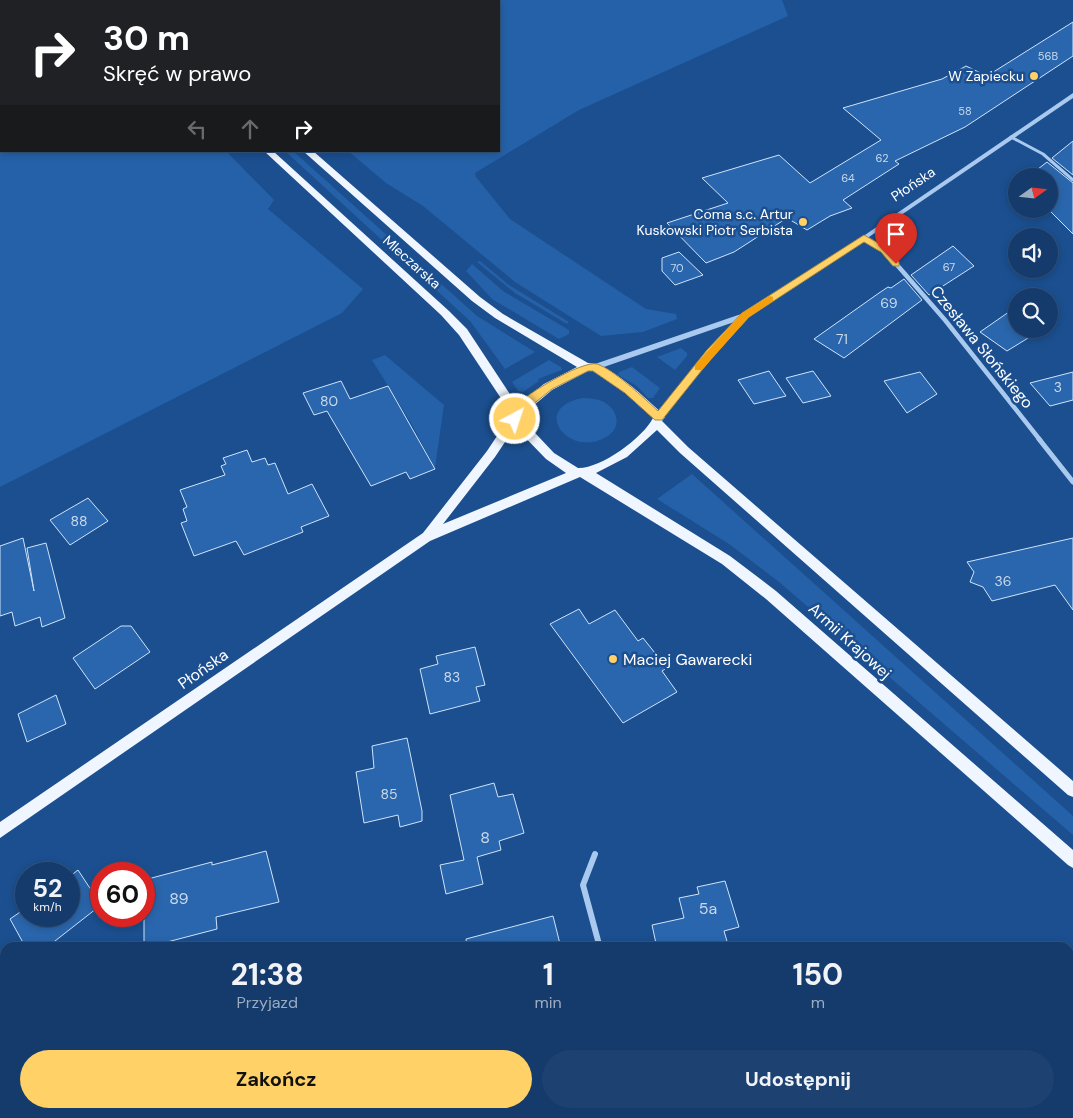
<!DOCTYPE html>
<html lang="pl">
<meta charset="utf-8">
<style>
:root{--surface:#143b6b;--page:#1d4271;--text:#f1f3f6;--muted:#9dadc1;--line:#33557e;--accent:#ffd166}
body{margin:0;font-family:"DM Sans",sans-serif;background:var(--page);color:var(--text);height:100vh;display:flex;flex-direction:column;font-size:19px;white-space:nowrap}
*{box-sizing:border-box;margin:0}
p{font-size:16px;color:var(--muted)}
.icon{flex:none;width:28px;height:28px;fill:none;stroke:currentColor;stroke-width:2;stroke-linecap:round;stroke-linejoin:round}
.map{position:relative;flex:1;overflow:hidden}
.side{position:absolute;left:0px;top:942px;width:1074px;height:176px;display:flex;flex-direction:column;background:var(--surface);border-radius:15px 15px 0 0;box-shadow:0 2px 8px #0003,0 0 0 1px var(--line)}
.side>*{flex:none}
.hud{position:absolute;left:0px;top:0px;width:500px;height:152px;box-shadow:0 2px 8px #0003,0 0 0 1px var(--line);background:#202124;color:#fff;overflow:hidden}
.needle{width:32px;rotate:75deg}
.controls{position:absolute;left:1008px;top:168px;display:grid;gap:10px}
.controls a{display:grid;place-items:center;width:50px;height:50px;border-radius:50%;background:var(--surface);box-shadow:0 2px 8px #0003,0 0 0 1px var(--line);font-size:25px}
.speed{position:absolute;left:15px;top:862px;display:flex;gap:10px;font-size:25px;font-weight:700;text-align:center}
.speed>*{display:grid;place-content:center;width:65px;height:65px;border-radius:50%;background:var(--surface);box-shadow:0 2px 8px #0003,0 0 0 1px var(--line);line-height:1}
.speed small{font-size:12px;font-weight:400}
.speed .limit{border:8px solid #d22;background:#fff;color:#111}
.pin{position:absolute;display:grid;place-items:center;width:42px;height:42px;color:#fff;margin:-51px -21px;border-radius:50% 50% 50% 0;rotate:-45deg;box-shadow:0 0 5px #0007}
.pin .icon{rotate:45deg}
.me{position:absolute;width:55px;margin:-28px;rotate:40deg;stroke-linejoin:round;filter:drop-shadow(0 0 4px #0008)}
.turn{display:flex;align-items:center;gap:18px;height:105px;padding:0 20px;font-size:22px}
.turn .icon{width:65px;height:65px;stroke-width:2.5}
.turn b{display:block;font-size:35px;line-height:42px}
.lanes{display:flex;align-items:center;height:48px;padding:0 20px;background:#0003;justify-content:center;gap:25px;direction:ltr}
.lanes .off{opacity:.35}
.eta{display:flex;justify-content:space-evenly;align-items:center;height:85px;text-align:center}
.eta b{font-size:30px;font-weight:700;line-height:35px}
.action{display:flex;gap:10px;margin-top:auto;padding:10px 20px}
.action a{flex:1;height:58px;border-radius:30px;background:var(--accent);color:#111;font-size:20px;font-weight:700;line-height:58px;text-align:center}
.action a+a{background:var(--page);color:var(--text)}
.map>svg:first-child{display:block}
</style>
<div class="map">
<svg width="1073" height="1118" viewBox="0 0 1073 1118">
<rect width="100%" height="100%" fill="#1b4f8f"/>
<path fill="#2461a8" d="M0,0l36,1h-35v150h225l48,49 -6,9 95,80 -21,24 -342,174z
M132,0h650l6,16 -209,94 -104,63 1,4 34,42 136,90 30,5 1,5 -34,13 -42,4 -86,-54 -92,-76 -37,-23 -38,-32h151v-150z
M285,151h8l184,165 58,36 -30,17 -35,-48z
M480,261l29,24 60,37 -2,2 -52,-31 -38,-31z
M472,264l31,27 66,39v4l-10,5 -67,-40 -26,-28z
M681,348l6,5v3l-12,14 -18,-13z
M385,355l59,50 -9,63 -24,-45 -39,-63z
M549,360l12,7 1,3 -24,9 1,2 -16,11 -5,-1 -6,-9z
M632,367l28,21 -7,10h-5l-11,-12 -19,-11 1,-3z
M583,398c7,0 13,1 19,3 16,7 21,27 4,36 -37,22 -77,-29 -23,-39z
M692,474l381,342v19l-294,-253 -50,-38 -72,-45z"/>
<path fill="#2a66ad" stroke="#cfe3fa" d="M1073,22v34l-108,71 -70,34 4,3 -56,36 9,8 -22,8 -23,14 -20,-12 -53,34 -28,11 -39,-40 61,-20 -26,-25 77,-23 31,28 71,-43 -38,-32 99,-29 24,-13 21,10z
M1073,141v34l-21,-17z
M1047,162l26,21v51l-25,-25 1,-33h-20z
M953,246l21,20 -45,29 -18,-20z
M679,252l24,23 -28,10 -13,-14v-13z
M904,279l18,21 -78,58 -30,-19 65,-46 9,-6 3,1z
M1016,307v22h7l10,6 -26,16 -27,-19z
M769,371l17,25 -32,8 -16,-24z
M813,371l18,25 -28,7 -17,-25z
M920,372l17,22 -30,19 -23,-32z
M1073,372v28l-23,6 -20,-23z
M341,381l9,18 38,-13 47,83 -25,10 -4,-7 -35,14 -44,-75 -13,4 -11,-22z
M247,450l5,12 13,-4 3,7 7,-2 13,31 24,-10 17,32 -28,11 2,5 -59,23 -8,-14 -42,15 -13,-33 6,-2 -4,-12 4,-2 -7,-17 45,-15 -4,-9 5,-2 -3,-6z
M88,498l20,23 -38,24 -20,-25z
M23,538l11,53 -7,-43 19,-5 19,75 -23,9 -2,-10 -25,9 -3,-14 -12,4v-70z
M1073,538v72l-18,-25 -63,16 -9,-14 -13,-5 4,-10 -7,-10z
M579,609l10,15 26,-14 23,31 5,-3 24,30 -5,3 15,21 -54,31 -73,-99z
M121,626h10l19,26 -55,37 -22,-31z
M475,647l10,38 -9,2 4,14 -50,13 -10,-45 18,-5 -2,-8z
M56,695l10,29 -39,18 -9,-28z
M407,738l15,73v10l-22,6 -2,-12 -34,8 -8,-51 18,-4 -2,-22z
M494,783l4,14 15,-3 11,39 -25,8 2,9 -24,7 6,27 -37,10 -6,-29 24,-5 -14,-65z
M266,851l13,51 -63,15 1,12 -73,19v-68l68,-18v3z
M78,870l23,35 -55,43h-20l-16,-29 16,-11v8h43v-39z
M725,881l14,46 -15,4 5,17h-72l-5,-23 32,-7 -5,-20 20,-4 -2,-7z
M553,916l8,32h-94l-1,-9z"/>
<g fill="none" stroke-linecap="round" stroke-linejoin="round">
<path stroke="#a9c9ee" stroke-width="3" d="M1011,137l32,17 30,26"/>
<path stroke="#a9c9ee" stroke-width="4.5" d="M864,238l20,12 61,70 95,120"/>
<path stroke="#a9c9ee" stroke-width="5" d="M1039,439l34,43"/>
<path stroke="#a9c9ee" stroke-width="6" d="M595,854l-12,31 17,63
M645,1114l1,4"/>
<path fill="#a9c9ee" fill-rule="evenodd" d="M1073,93v5l-207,141 -117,78 -35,37 -52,65 -3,1 -4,-3 53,-67 29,-29 -139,48 -3,1 -4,-3 1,-2 152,-52 118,-76z"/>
<path fill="#f0f6ff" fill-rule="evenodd" d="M65,0h9l1,1h-9z
M89,0h8l1,1h-8z
M264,151h9l176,160 18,18 50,76 27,-21 33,-17 -82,-49 -23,-17 -169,-150h10l167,146 23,17 85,49c22,0 58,36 75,51l2,3 -3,4 26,26 385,334v16l-5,-2 -388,-342 -23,-23 -30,27 -31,16 134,83 46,35 297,259v18l-5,-3 -302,-266 -44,-35 -142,-87 -150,64 -430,297v-16l423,-289 64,-82 20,-30 3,-9 -51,-77 -18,-20zM588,371h5l32,22 28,25c-10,20 -53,51 -75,50l-24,-15 -34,-36 32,-27zM515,427l31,32 20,14 -123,51 52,-67z"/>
</g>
<path fill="#ffd166" stroke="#a68842" d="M864,235l23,13 12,14v4h-6l-12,-14 -17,-10 -115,75 -35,38 -52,65h-7l-30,-27 -32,-22h-5l-36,18 -31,25 -3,8h-7l-1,-3c0,-1 1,-7 1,-8 7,-13 71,-51 86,-47 16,5 48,35 61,47l49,-61 35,-37z"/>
<path fill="#f59e0b" d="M770,296l3,1v4l-24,16 -47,53h-7v-5l47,-52z"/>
<g fill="#ffd166" stroke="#1b4f8f" stroke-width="2">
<circle cx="1034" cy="76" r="5"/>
<circle cx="803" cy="222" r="5"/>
<circle cx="613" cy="659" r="5"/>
</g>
<g text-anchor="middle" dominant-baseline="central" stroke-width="5" stroke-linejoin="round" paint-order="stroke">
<g font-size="11" fill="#cad9ea">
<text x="1048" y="56">56B</text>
<text x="965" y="111">58</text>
<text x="882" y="158">62</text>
<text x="848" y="178">64</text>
<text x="949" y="267">67</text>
<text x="677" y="268">70</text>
</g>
<g font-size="14" fill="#fff" stroke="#1b4f8f" text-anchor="end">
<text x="1024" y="76">W Zapiecku</text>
<text x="793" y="214">Coma s.c. Artur<tspan x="793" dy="16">Kuskowski Piotr Serbista</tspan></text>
</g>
<g font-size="14" fill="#fff" stroke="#1b4f8f">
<text transform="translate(913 184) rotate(-34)">Płońska</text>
<text transform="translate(412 262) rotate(42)">Mleczarska</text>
</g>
<g font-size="14" fill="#cad9ea">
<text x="889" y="303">69</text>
<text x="842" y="339">71</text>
<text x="1058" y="387">3</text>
<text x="329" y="401">80</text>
<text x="79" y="521">88</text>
<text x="1003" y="581">36</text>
<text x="452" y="677">83</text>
<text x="389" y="794">85</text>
</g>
<g font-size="16" fill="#fff" stroke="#1b4f8f">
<text transform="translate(982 347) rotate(51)">Czesława Słońskiego</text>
<text transform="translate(850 641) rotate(42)">Armii Krajowej</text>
<text transform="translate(203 669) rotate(-35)">Płońska</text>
</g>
<g font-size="16" fill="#fff" stroke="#1b4f8f" text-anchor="start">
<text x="623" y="659">Maciej Gawarecki</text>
</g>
<g font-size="16" fill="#cad9ea">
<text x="485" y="837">8</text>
<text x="179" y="898">89</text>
<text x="708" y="908">5a</text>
</g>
</g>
</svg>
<div class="controls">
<a><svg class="needle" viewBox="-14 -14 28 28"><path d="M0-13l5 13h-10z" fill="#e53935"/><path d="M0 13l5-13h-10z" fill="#9dadc1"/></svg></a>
<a><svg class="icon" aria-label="sound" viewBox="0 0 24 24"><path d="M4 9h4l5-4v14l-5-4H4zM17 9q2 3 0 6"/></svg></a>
<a><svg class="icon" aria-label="search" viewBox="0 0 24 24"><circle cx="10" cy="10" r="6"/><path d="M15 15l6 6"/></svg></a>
</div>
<div class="speed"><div>52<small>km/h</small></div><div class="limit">60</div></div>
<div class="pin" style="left:896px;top:264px;background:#d93025"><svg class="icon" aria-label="arrive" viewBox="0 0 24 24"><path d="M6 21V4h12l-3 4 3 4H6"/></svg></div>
<svg class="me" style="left:515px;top:419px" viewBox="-20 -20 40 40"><circle r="17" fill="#ffd166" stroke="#fff" stroke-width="3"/><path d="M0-11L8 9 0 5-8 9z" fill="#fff"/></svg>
<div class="hud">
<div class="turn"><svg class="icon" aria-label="right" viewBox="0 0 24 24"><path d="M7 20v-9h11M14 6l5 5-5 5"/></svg><div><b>30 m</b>Skręć w prawo</div></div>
<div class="lanes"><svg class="icon off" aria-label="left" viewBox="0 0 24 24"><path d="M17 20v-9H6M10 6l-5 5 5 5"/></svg><svg class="icon off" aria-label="ahead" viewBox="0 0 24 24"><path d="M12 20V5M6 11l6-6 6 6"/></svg><svg class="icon" aria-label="right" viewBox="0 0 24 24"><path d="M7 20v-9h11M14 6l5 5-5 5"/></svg></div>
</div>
<section class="side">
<div class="eta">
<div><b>21:38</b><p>Przyjazd</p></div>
<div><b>1</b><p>min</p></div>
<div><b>150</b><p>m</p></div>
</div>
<div class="action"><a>Zakończ</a><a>Udostępnij</a></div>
</section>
</div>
